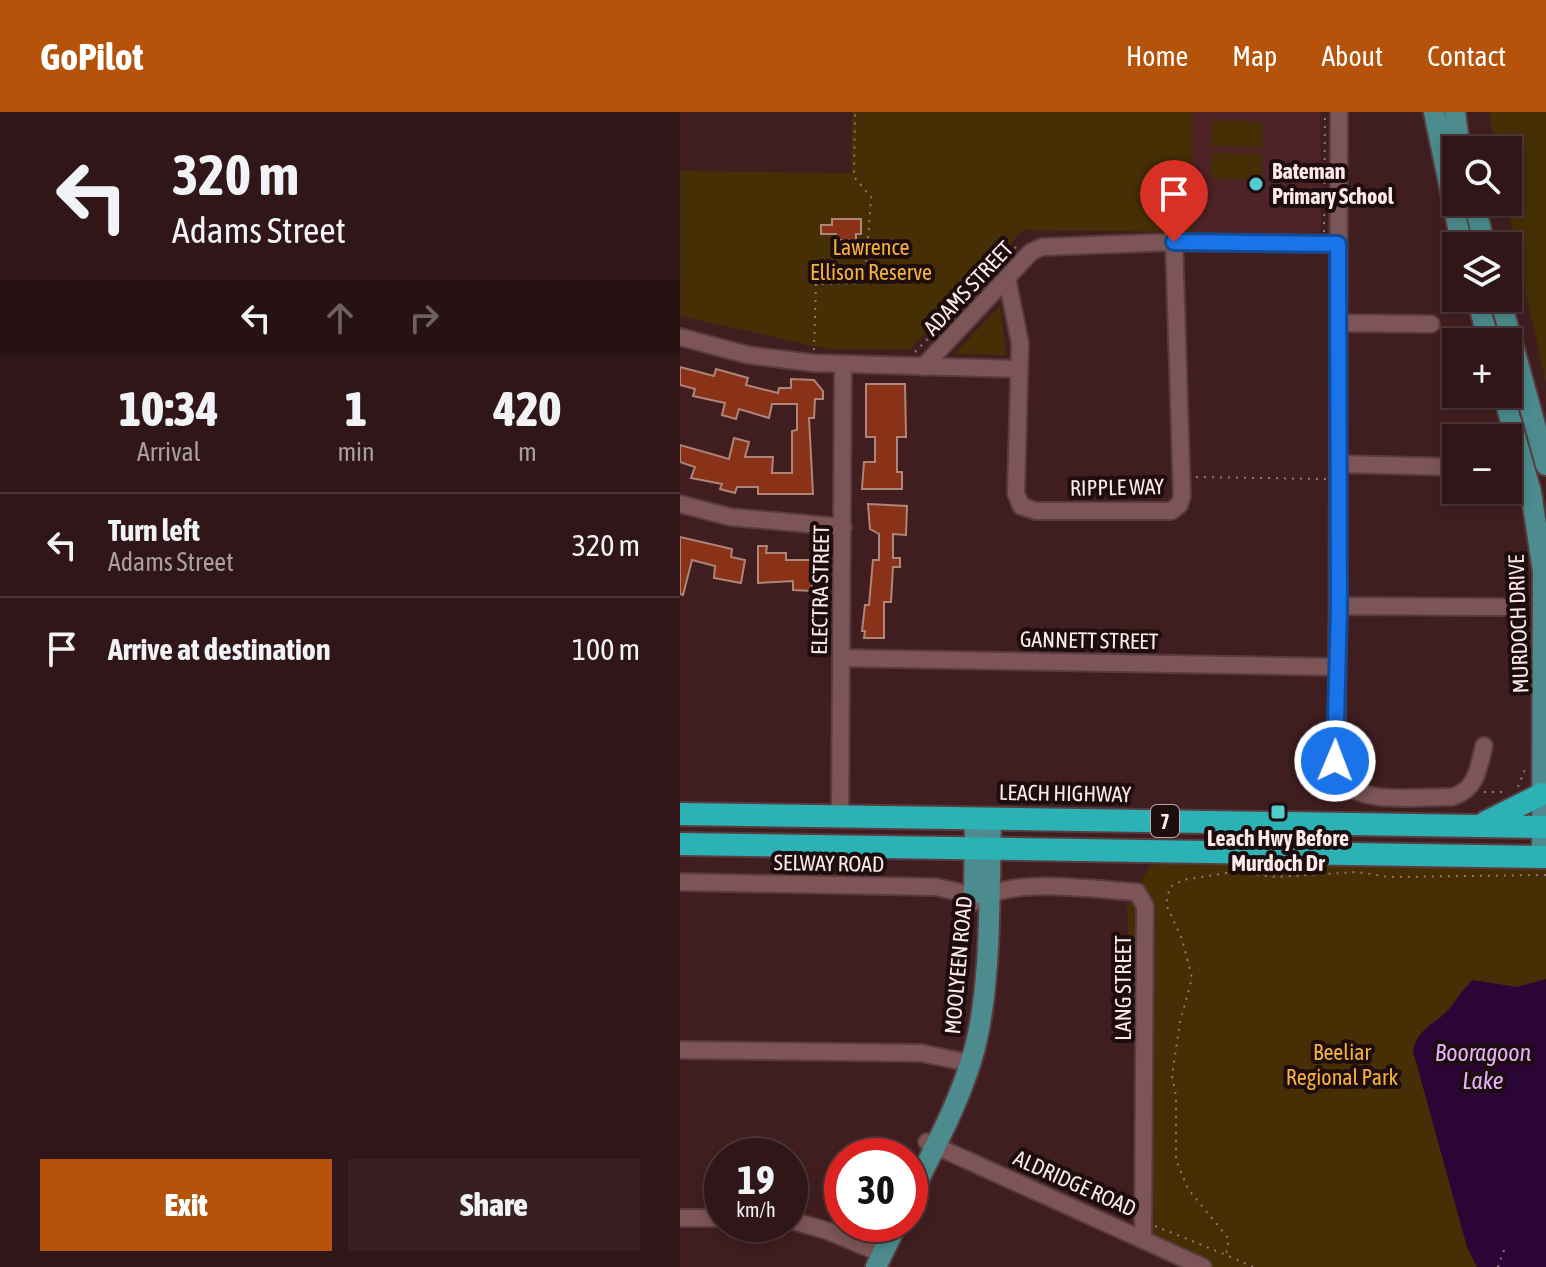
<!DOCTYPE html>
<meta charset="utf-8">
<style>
:root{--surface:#301618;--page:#381f21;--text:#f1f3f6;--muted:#a89fa2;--line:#4b3537;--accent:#b45309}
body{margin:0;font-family:"Asap Condensed",sans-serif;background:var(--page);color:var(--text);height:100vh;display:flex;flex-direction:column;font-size:30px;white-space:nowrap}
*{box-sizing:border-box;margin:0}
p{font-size:26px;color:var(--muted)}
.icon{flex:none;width:44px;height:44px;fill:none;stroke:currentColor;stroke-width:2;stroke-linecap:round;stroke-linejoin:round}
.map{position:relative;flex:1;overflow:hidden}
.side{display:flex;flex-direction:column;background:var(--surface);width:680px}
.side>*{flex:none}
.banner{background:#301618;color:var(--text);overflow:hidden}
.controls{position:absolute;left:762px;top:24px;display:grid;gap:16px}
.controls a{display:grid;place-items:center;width:80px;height:80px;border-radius:0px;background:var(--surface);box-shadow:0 4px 12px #0003,0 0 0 2px var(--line);font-size:40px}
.speed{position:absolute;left:24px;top:1026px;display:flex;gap:16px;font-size:40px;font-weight:700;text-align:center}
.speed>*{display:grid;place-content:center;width:104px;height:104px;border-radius:50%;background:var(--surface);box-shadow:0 4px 12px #0003,0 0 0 2px var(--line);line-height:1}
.speed small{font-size:20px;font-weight:400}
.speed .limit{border:12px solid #d22;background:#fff;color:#111}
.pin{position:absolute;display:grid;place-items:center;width:68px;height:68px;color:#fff;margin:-82px -34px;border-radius:50% 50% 50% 0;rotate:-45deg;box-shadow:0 0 8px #0007}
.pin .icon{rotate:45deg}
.me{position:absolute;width:88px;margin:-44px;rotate:1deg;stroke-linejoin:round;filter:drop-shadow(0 0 6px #0008)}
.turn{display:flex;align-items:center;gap:28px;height:168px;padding:0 40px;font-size:36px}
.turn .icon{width:104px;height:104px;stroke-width:2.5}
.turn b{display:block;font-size:56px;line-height:68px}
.lanes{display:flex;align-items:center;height:76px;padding:0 40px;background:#0003;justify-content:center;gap:40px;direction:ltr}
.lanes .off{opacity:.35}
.eta{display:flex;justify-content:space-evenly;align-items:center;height:136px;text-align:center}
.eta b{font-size:48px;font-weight:800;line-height:56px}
.button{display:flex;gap:16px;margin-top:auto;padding:16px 40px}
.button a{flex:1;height:92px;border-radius:0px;background:var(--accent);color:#fff;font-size:32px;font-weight:800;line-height:92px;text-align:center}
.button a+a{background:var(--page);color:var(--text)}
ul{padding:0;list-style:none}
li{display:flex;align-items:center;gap:24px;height:104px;padding:0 40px;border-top:2px solid var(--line)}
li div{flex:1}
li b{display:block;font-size:30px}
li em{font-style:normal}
header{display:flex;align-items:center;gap:48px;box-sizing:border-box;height:112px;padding:0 40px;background:var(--accent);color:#fff}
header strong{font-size:38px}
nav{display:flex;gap:44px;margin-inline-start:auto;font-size:28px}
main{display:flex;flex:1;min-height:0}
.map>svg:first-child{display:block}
</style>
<header>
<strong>GoPilot</strong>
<nav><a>Home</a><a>Map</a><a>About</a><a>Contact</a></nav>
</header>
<main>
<section class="side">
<div class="banner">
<div class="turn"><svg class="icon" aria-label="left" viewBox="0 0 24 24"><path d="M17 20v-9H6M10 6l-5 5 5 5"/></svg><div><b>320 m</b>Adams Street</div></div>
<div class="lanes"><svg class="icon" aria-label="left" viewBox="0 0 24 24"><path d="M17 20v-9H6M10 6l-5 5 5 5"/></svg><svg class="icon off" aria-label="ahead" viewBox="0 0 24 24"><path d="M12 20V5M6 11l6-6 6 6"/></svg><svg class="icon off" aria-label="right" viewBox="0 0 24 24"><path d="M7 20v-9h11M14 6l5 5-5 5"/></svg></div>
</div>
<div class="eta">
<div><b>10:34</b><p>Arrival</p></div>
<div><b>1</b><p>min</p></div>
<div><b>420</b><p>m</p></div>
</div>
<ul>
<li><svg class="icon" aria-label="left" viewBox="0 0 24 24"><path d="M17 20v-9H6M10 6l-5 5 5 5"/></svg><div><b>Turn left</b><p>Adams Street</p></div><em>320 m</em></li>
<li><svg class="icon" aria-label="arrive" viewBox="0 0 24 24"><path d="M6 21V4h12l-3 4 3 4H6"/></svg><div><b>Arrive at destination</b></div><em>100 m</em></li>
</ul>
<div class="button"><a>Exit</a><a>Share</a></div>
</section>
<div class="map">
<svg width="866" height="1155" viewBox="0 0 866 1155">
<rect width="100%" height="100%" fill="#401e20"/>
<path fill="#4e2326" d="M513,0h127l1,115 -4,7 -127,-2z"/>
<path fill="#462f04" d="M172,0h341l-3,120 -167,-2 -114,120 -81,-1 -148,-33v-145l171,2z
M809,0h57v271l-40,-181 2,-52h-12z
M533,8l49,2v25l-50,-1z
M532,41l50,1 -1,26 -50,-2z
M320,194l6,49 -52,-1z
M520,747l346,7v401h-334l-59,-29 -8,-27 -18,-307 24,-39z"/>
<path fill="#2b0536" d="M866,867v288h-69l-10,-20 -54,-196c5,-24 21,-25 36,-42 9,-10 13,-20 24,-29l44,7z"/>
<path fill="#893218" stroke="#ae8579" stroke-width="2" d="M152,107h29v15h-5v6h-20v-6h-15v-9h11z
M0,255l34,9 2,-7 18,5 14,4 -2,7 32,8 1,-5h12v-9l23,1 9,11v8h-8l-1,19h-5l4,76h-55v-7h-21l-2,6 -15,-4 2,-5 -31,-6 4,-11 -15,-5v-17l49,14 5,-21 15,4 -4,15h28l-1,16h20v-42l5,-1v-26h-25l-3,14 -30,-9 -3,10 -14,-4 3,-12 -32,-7 2,-7 -15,-4z
M186,272h39l1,53h-9v35h5v17h-40l2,-27h11v-25h-9z
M188,392l39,2 -1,29 -13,-1v24h7v9h-7l-2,35h-7v36h-20l1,-7h-3l3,-26h4l4,-45h6v-26l-9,-5z
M0,425l52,12 -1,8 14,3 -4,23 -27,-5 1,-12 -23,-6 -9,35 -3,-1z
M78,434h9l-1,7h20v7h26v31l-19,-1v-9l-35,2z"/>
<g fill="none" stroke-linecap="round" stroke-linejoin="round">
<g stroke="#593c3f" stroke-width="20">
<path id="minor" d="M659,0l-2,664c21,31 81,20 115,21 25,-8 26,-28 32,-51
M327,166l13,65 -4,150 5,13 15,5h135l8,-6 3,-9 -8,-254
M658,211l93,1
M0,225l68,18 65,8 206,6
M243,255l108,-115 11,-5 132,-5 164,2
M659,352l117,3
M0,392l50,13 113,10
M659,494l163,1
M161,546l495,9
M160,705l3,-453
M0,770l256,5 23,5 15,10
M308,784c32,-18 111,-6 149,-4l8,14 -2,332
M0,938l241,3 49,10
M247,1030l276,125
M0,1106h42
M110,1108l38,11 55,23"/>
</g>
<g stroke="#593c3f" stroke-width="24">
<path id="major" d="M754,0l28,134
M775,0l5,38
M794,90l11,44
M797,186l12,44
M820,186l46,167
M823,282l28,98 12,79 -1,286
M294,782l1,-75
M230,1085c23,-47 50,-95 64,-146 18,-67 15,-162 17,-232
M196,1155l21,-43"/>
</g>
<g stroke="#593c3f" stroke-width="26">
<path id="highway" d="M0,702l866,13
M806,710l56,-28
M0,732l866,13"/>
</g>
<path stroke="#927677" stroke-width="2" stroke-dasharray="2 6" stroke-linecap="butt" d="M644,120l1,-120
M771,145l5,18
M134,238l2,-66 49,-1 6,-86 -17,-20 1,-65
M235,240l101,-105
M516,365l130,2
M838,675l8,-20
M804,680h21
M475,1114l69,28
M573,1155l-27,-12 3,-16 -41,-50 -12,-29v-64l-4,-20 8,-54 12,-44 -10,-39 -16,-35 4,-17 13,-7 49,-8 44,5 82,-5 31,5 157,-2
M818,1155l7,-20"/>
<use href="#minor" stroke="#7d5556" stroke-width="16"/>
<use href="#major" stroke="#4c8c8e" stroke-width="20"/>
<use href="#highway" stroke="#2cb1b4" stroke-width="22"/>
</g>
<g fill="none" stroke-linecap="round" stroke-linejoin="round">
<g stroke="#114b97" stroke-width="20">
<path id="route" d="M494,130l164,2 1,362 -4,155"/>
</g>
<use href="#route" stroke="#1a73e8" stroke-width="14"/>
</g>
<g fill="#52cdcf" stroke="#1d0d0e" stroke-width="3">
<circle cx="576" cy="72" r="8"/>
<rect x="590" y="692" width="16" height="16" rx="4"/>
</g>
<g text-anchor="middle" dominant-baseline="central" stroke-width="8" stroke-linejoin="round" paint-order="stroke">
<rect fill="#1d0d0e" stroke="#baa7a7" stroke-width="2" x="471" y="693" width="28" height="32" rx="6"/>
<g font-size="20" font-weight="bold" fill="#fde9e9">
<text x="485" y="709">7</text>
</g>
<g font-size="22" font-weight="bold" fill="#fde9e9" stroke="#1d0d0e" text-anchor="start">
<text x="592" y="59">Bateman<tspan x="592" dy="25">Primary School</tspan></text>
<text x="598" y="726" text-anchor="middle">Leach Hwy Before<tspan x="598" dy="25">Murdoch Dr</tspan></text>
</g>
<g font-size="22" fill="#f6b23c" stroke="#1d0d0e">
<text x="191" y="135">Lawrence<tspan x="191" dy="25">Ellison Reserve</tspan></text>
<text x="662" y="940">Beeliar<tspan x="662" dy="25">Regional Park</tspan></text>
</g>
<g font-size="22" fill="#fde9e9" stroke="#1d0d0e">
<text transform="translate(288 176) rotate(-47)">ADAMS STREET</text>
<text transform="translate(437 375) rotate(-1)">RIPPLE WAY</text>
<text transform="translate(140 478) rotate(-89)">ELECTRA STREET</text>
<text transform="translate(838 512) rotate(-92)">MURDOCH DRIVE</text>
<text transform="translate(409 528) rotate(1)">GANNETT STREET</text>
<text transform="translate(385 681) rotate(1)">LEACH HIGHWAY</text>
<text transform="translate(149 751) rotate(1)">SELWAY ROAD</text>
<text transform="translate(278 853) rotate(-85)">MOOLYEEN ROAD</text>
<text transform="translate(443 876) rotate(-90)">LANG STREET</text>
<text transform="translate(395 1071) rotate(24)">ALDRIDGE ROAD</text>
</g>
<g font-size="24" font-style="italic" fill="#e5b1f8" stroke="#1d0d0e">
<text x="803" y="940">Booragoon<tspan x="803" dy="28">Lake</tspan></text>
</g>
</g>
</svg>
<div class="controls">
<a><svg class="icon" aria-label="search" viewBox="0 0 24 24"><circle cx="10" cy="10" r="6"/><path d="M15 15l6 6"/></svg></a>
<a><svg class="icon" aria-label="layers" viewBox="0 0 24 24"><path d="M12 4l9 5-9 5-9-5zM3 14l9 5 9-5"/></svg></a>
<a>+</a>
<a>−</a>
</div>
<div class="speed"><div>19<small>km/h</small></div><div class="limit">30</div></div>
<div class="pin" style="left:494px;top:130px;background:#d93025"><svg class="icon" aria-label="arrive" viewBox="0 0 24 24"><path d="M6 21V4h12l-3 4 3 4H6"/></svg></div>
<svg class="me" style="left:655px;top:649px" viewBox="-20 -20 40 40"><circle r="17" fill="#1a73e8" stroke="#fff" stroke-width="3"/><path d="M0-11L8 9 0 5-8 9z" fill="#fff"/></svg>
</div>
</main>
